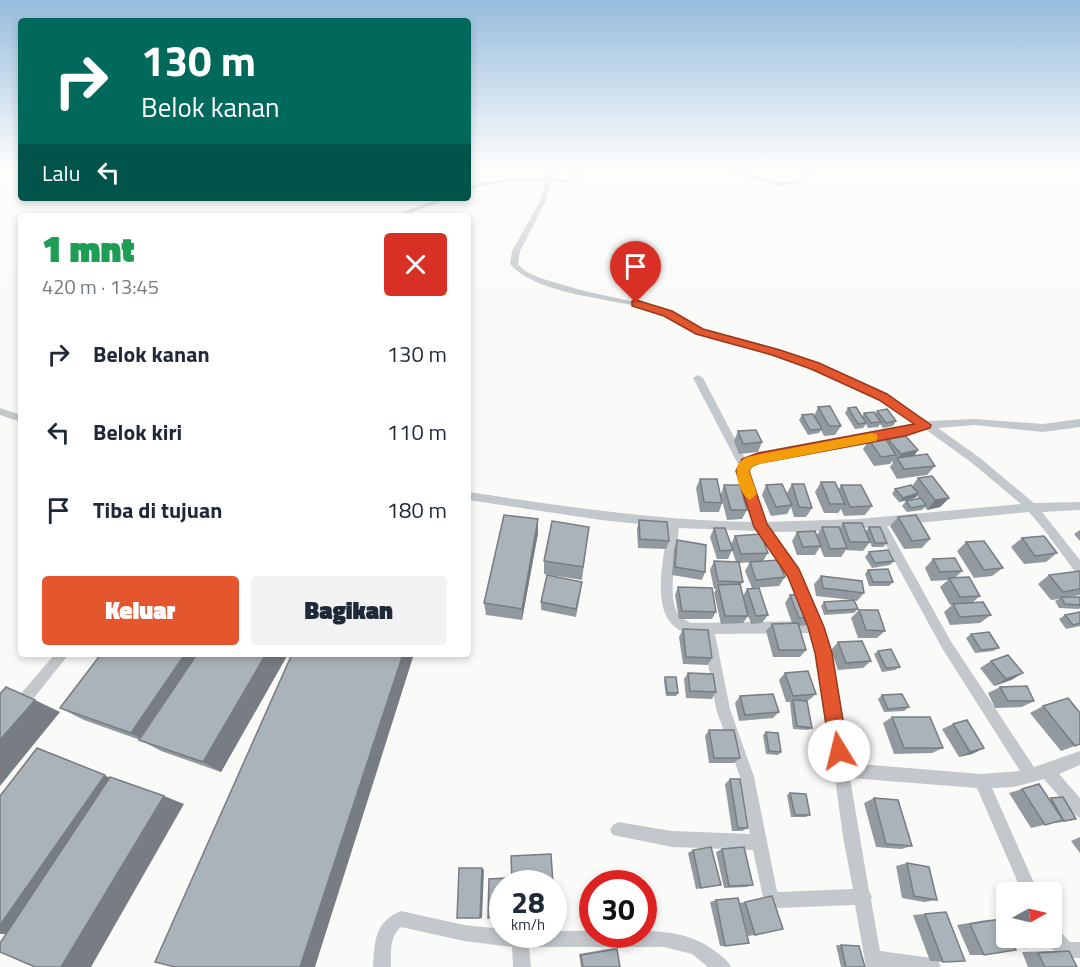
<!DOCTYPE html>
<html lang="id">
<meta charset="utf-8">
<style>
:root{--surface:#fff;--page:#f2f2f3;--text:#1f2937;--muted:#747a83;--accent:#e4572e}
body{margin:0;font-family:"Titillium Web",sans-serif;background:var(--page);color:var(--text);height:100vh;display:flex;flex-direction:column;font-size:22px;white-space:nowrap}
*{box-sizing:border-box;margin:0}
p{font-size:20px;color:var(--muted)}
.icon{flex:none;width:33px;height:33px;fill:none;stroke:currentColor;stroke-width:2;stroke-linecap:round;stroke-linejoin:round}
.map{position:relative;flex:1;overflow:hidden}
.side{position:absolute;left:18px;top:213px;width:453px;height:444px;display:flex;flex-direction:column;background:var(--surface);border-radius:6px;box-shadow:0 3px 9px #0003}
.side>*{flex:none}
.banner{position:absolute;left:18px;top:18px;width:453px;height:183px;border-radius:6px;box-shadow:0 3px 9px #0003;background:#00695c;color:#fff;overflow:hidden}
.needle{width:39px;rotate:82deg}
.controls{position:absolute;left:996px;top:882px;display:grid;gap:12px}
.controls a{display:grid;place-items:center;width:66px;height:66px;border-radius:6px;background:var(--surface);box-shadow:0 3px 9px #0003;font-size:30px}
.speed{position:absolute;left:489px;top:870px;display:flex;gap:12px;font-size:30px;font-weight:700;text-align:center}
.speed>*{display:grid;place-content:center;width:78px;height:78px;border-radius:50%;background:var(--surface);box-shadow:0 3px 9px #0003;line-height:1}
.speed small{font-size:15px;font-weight:400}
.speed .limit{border:9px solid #d22;background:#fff;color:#111}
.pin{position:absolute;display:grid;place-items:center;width:51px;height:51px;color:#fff;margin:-62px -26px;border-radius:50% 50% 50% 0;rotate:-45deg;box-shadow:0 0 6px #0007}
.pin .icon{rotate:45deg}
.me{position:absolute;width:66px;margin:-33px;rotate:351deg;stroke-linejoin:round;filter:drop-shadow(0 0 4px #0008)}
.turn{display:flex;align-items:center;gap:21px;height:126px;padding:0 24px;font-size:27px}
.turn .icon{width:78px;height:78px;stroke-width:2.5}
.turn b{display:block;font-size:42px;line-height:51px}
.then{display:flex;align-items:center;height:57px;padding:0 24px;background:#0003;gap:12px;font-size:22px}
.round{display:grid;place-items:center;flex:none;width:63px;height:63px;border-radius:6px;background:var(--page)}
.summary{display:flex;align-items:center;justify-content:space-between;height:102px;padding:0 24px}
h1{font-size:36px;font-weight:800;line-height:45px;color:#1e9e55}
.action{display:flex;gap:12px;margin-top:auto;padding:12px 24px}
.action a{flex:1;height:69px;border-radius:6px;background:var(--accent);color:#fff;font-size:24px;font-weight:800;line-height:69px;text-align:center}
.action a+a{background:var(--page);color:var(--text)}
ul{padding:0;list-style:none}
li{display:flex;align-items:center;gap:18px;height:78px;padding:0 24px}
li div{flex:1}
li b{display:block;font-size:22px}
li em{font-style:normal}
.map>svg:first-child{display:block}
</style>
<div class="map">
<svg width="1080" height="967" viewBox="0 0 1080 967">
<rect width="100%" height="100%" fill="#fafaf8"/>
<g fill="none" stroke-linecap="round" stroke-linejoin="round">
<path stroke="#bbc7cb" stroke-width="3" d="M726,167c30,10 65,32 88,0
M468,188c37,-10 67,-10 105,-6l6,-15
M396,216l50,-18"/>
<path fill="#c3c8cc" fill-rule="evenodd" d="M549,167h6l-9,34 -26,50 -2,13 7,7 15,7 40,12 82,18 35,19 17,7 73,19 44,16 62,31 35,21 47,-2 68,5 37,-5v8l-37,5 -68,-7 -37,3 42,30 54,45 46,-1v8l-38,2 38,48v14l-4,-1 -31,-42 -16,-19 -142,14 63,114 84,127 46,-16v14l-21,9 21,24v20l-5,-3 -31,-36 -30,8 -22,1 46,104h-16l-45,-104 -127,-10 19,113 3,6 -1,3 9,51 52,7 6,3 3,6h-75l-11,-62 -77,3 -14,-6 -11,-52 -81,-3 -59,-12 -3,-5 3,-5 5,-3 54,9 78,3 -10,-57 -24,-68 -13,-74c-60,1 -40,-71 -35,-108l-67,-7 -133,-20v-8c95,14 190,29 286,30l-16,-51 1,-5 -46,-88 5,-3 5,3 43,82 12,-6 147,-27 13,-3c-42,-27 -87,-51 -135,-66 -24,-8 -50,-12 -75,-20 -19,-7 -34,-20 -53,-27 -40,-13 -117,-15 -145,-47l2,-13 28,-50zM925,429l47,34 49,41 -163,15 -93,3 -17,-51 1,-3 11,-7 145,-26zM876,527l66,121 78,123 -39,3 -134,-11 -17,-110 -8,-26 -24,-57 -27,-38 55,-1zM679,528l79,3 31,46 18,44 -116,2c-6,-3 -11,-5 -14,-11 -10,-19 0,-63 2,-84zM812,633l6,20 25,184 10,52 -74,3 -2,-1 -23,-114 -24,-68 -15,-75z
M0,408l21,7v7l-21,-7z
M55,654h14l-64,80 -5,2v-18z
M401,911l63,14 38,4v5h52v-3h38v3h52v-3c25,0 50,4 71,20 6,5 12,8 16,16h-23l-16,-13 -28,-7h-135l2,20h-18l-1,-20 -48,-6 -63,-14c-12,10 -10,26 -10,40h-18c2,-26 1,-45 28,-56z
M1052,927l6,2 12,13h10v16c-18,0 -26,-4 -35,-20h7z"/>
</g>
<path fill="#929a9f" d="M818,407l23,19 -6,9 -11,1 -3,-6 -2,3 -11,2 -9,-15 3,-5 12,1z
M848,408l14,9 2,-4 11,1 2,-3 19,10 -3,5 -10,2 -3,-4 -2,3 -10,1 -2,-4 -3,4 -8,1 -10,-16z
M738,431l24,11 -4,10 -19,2 -5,-13z
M886,437l32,13 -4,6 21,10 -8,9 -30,4 -7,-12 3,-4 -1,-2 -2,3 -16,2 -11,-17 6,-9 16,-2z
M918,478l31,20 -9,9 -13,3 -2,-3 -3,3 -15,2 -5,-6 4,-5 13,-2 -2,-3 -2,2 -16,4 -7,-8 3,-5 17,-3z
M700,479l21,15 3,-9 23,25 -5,9 -15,1 -5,-20v3l-3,9h-19l-4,-24z
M821,482l18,7 2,-4 31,21 -7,9 -21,1 -3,-7 -3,4h-14l-9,-21z
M792,484l20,24 -6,9h-12l-3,-10 -4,7 -16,2 -9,-21 4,-10 21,8z
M898,517l32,22 -8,9 -18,1 -14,-23z
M639,520l30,21 -3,8 -28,-1 -1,-19z
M843,523l23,8 3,-4 18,16 -4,4h-11l-2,-5 -7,9 -17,-1 -5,7h-17l-4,-10 -5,8h-18l-5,-14 5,-9 20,3 5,-8 18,1z
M589,527l-7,53 -38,-6v-13z
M714,528l17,16 4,-8 33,17 -5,8 22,16 -6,9 -27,2 -7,-17 5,-9h4l-15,1 4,19 -3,4 3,10 4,-7 21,26 -6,8 -11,1 -6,-18 3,10 -5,7 -22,1 -7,-31 2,-4h-2l-4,-19 4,-9 22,1 -4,-12 -4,9h-11l-7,-22z
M1080,530v11l-6,-7z
M538,533l-16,87 -36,-5 -2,-12z
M1022,538l35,15 -11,9 -22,2 -13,-17z
M677,540l28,32 -3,8 -30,-5 2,-26z
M966,542l37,26 -11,8 -18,2 -17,-27z
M869,552l25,9 -4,4 -18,3 -7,-11z
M933,559l29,12 -7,7 25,18 -8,7 19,12 -11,8 -30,2 -6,-13 8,-7h-2l-10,-18 8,-7 -17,1 -6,-13z
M868,570l25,12 -4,4h-20l-4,-12z
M1080,571v24l-12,2h12v11l-1,1 -20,-1 -4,-7 4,-2 -8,1 -13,-16 11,-9z
M821,576l43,17 -7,8 -3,-1 4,9 -4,4 -30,2 -3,-9 3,-4 29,-2 -37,-4 -2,-12z
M678,587l38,25 -4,7h-33l-4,-24z
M581,590l-5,27 -35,-7v-8z
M790,595l26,22 -7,8 -10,1 7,24 -6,7h-27l-7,-26 6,-7 20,-1 -7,-20z
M859,610l26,21 -8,7h-19l-7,-20z
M1080,612v14l-14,3 -7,-10 6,-4z
M683,629l29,29 -4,7 -25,-1 -4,-27z
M971,634l28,14 -6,3 -18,2 -9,-15z
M838,642l33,19 -8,7 -25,2 -7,-20z
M878,651l22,16 -5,3 -13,2 -8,-18z
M101,654h187l-67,118 -60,-21 -21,-11 -56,-20 -24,-12z
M991,661l32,12 -12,7 -17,6 -14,-18z
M688,673l28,19 -4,7 -26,-1 -2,-19z
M785,673l31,21 -7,6 -6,1 9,27 -4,2 -15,-1 -3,-26 1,-1h-5l-7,-22z
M665,677l13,16 -2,3h-10l-2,-15z
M1000,687l34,14 -12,6 -27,1 -7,-15z
M882,695l27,12 -5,4 -20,1 -6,-13z
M740,696l39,16 -6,6 -34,3 -4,-18z
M1043,706l37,38 -19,7 -31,-38z
M892,717l51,31 -11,5 -38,1 -11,-31z
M953,724l31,24 -12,6 -13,3 -17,-28z
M709,730l31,28 -6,5h-25l-4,-27z
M766,732l15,20 -3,3 -12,-1 -3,-19z
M730,779l18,49 -6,3h-10l-7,-47z
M1022,789l27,10 2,-1 25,21 -8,2 -12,2v-1l-25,6 -22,-35z
M790,793l20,22 -4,2h-15l-4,-22z
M874,798l38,48 -11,3 -25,-2 -12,-44z
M1080,837v16l-9,-12z
M722,849l31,36 -6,2 -23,1 -8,-36z
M693,850l28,35 -5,1 -20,3 -8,-36z
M907,863l30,37 -13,2 -22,-4 -6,-32z
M716,900l23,3 6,-1 10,33 -7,1 -6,-23 -17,33h-5l-10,-44z
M946,912l-3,50 -13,-1 -17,-46z
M1001,919l-17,36h-14l-13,-30 29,-5z
M836,945l23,1 6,21h-24z
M614,948l3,1 3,18h-39l-2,-13z
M1052,951h17l8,16h-49l-6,-15z"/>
<path fill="#777d82" d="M918,450l-7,10 -14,-1 4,-5z
M918,493l-3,5 -16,4 4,-4z
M949,498l-9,9 -13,3 8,-10z
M538,519v14l-16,87v-11z
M185,654h27l-60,91 -21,-12z
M266,654h22l-67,118 -18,-10z
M403,654h11l-99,313h-15z
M1023,673l-12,7 -17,6 12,-7z
M35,700l25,12 -60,74v-46z
M37,748l91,37 -100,149h-28v-9z
M984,748l-12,6 -13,3 11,-5z
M164,796l20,8 -93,163h-30z
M482,868l2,2 -2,48h-2z"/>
<path fill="#aab3b9" stroke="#777d82" stroke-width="1.5" d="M830,406l11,20h-12l-11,-19z
M856,407l10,16 -8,1 -10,-16z
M887,409l9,12 -10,2 -9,-12z
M874,412l7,10 -10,1 -7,-10z
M813,414l9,15 -12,1 -8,-15z
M756,430l6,12 -19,2 -5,-13z
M903,433l15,17 -17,4 -15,-17z
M885,438l11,17 -15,2 -12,-17z
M927,454l8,12 -31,3 -7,-11z
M932,476l17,22 -14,2 -17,-22z
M700,479h17l5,24 -18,-1z
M821,482h14l10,22h-15z
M782,484l10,21 -16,2 -10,-22z
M792,484h12l8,24 -13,-1z
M724,485h16l7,25h-16z
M841,485h20l11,21 -22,1z
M911,485l7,8 -15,5 -8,-9z
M921,498l5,7 -15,3 -5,-7z
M504,515l34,4 -16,90 -38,-6z
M916,515l14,24 -18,2 -14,-24z
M639,520l28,2 2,19 -29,-2z
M552,521l37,6 -6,40 -39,-6z
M843,523h19l8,19h-20z
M822,527h17l8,21 -17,1z
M869,527h11l7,16h-12z
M714,528h11l8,22 -13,1z
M815,531l6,15 -18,1 -6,-15z
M761,534l7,19 -27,1 -6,-18z
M1044,536l13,17 -22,3 -13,-18z
M677,540l29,5 -1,27 -30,-5z
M984,541l19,27 -19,2 -18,-28z
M888,550l6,11 -19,2 -6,-11z
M955,558l7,13 -22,1 -7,-13z
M778,560l7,17 -29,3 -6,-18z
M714,561l25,1 4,20 -25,-1z
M888,569l5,13h-20l-5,-12z
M1080,571v18l-17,3 -14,-17z
M547,575l35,7 -6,27 -35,-7z
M821,576l41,5 2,12 -41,-5z
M969,577l11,19 -20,1 -11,-19z
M740,584l8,32h-23l-7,-31z
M678,587l34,1 4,24 -34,-1z
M759,588l9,27 -12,1 -9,-27z
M807,594l9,23 -17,1 -9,-23z
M1061,597h19v8l-15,-1z
M854,600l4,9 -31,2 -3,-9z
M983,602l8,13 -31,2 -7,-13z
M859,610h19l7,21 -19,-1z
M1080,612v11l-7,2 -8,-10z
M798,623l8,27h-27l-7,-26z
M683,629l25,1 4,28 -26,-1z
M989,632l10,16 -18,2 -10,-16z
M862,641l9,20 -25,2 -8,-21z
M891,649l9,18 -14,1 -8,-17z
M101,654h84l-54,79 -71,-25z
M197,654h69l-63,108 -64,-22z
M292,654h111l-103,313h-125l-20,-5z
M1008,655l15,18 -17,6 -15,-18z
M808,671l8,23 -23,2 -8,-23z
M688,673l25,1 3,18 -26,-1z
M665,677h11l2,16h-11z
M1027,686l7,15h-26l-8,-14z
M6,687l29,13 -35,40v-46z
M773,694l6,18 -34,3 -5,-19z
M902,694l7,13 -21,2 -6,-14z
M1068,698l12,15v31l-5,2 -32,-40z
M793,700l14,1 5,27 -15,-2z
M892,717h38l13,31h-39z
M967,720l17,28 -14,4 -17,-28z
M709,730h25l6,28h-26z
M766,732l12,1 3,19 -12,-1z
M37,748l68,27 -105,150v-129z
M110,777l54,19 -103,171h-26l-35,-15v-9z
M730,779h10l8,49h-10z
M1039,784l24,36 -18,5 -23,-36z
M790,793l16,1 4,21h-15z
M1063,797l13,22 -12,2 -13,-23z
M874,798l24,2 14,46 -26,-2z
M711,847l10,38 -20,3 -8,-38z
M744,847l9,38 -24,1 -7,-37z
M551,854l2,30h-41l-1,-28z
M907,863l22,4 8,33 -23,-4z
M459,868h23l-2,50h-23z
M507,878v6h-5v33l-14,1 1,-39z
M772,896l11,33 -28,6 -10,-33z
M738,898l11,45 -24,3 -9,-46z
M946,912l19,49 -22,1 -18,-48z
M1001,919l5,12v7h4l6,12 -32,5 -14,-31z
M841,945l18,1 6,21h-19z
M617,949l3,18h-37l-2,-12z
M1069,951l8,16h-32l-7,-14z"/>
<linearGradient id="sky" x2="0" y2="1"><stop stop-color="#96bcdc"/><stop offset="0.55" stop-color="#fdfdfc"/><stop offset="1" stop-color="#fdfdfc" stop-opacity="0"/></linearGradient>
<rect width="1080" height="303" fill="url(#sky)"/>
<path fill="#e4572e" stroke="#94391e" stroke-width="1.5" d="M636,300l36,11 31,18 77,21 39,13 68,31 44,31 -1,3 -25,8 -145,27 -8,3 -3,5 18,53 32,45 25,58 8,26 16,98 -2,6 -7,3 -6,-3 -3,-6 -15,-98 -7,-26 -20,-50 -34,-50 -18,-56 6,-12 16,-6 156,-29 -35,-24 -68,-31 -39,-14 -76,-21 -32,-18 -32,-10v-5z"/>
<path fill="#f59e0b" d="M872,433l4,1 2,3 -2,4 -121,24 -6,6 8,23 -7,6c-8,-3 -15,-23 -13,-32 1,-6 5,-8 10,-11z"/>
</svg>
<div class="controls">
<a><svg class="needle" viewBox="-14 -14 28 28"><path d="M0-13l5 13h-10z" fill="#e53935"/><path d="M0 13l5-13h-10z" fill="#747a83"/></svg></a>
</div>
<div class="speed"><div>28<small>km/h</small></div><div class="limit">30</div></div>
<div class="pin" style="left:636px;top:303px;background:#d93025"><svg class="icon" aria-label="arrive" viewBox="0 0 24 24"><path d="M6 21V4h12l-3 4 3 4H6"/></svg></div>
<svg class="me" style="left:839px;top:751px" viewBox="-20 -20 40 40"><circle r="19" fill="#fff"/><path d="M0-13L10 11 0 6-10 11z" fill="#e4572e"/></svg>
<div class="banner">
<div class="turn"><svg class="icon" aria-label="right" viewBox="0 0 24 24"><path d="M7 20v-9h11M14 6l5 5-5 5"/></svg><div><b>130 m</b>Belok kanan</div></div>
<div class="then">Lalu<svg class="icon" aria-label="left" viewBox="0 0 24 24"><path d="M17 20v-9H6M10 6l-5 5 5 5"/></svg></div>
</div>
<section class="side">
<div class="summary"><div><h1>1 mnt</h1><p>420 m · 13:45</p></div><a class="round" style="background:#d93025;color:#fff"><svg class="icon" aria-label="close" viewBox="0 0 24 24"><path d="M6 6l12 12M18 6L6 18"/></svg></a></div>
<ul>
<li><svg class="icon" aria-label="right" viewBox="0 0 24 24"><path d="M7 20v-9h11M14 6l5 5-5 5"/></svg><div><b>Belok kanan</b></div><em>130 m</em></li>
<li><svg class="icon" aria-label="left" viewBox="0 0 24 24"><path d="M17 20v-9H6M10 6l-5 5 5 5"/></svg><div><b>Belok kiri</b></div><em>110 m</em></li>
<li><svg class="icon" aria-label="arrive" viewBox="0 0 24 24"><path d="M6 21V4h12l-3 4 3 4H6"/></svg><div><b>Tiba di tujuan</b></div><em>180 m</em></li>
</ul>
<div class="action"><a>Keluar</a><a>Bagikan</a></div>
</section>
</div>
